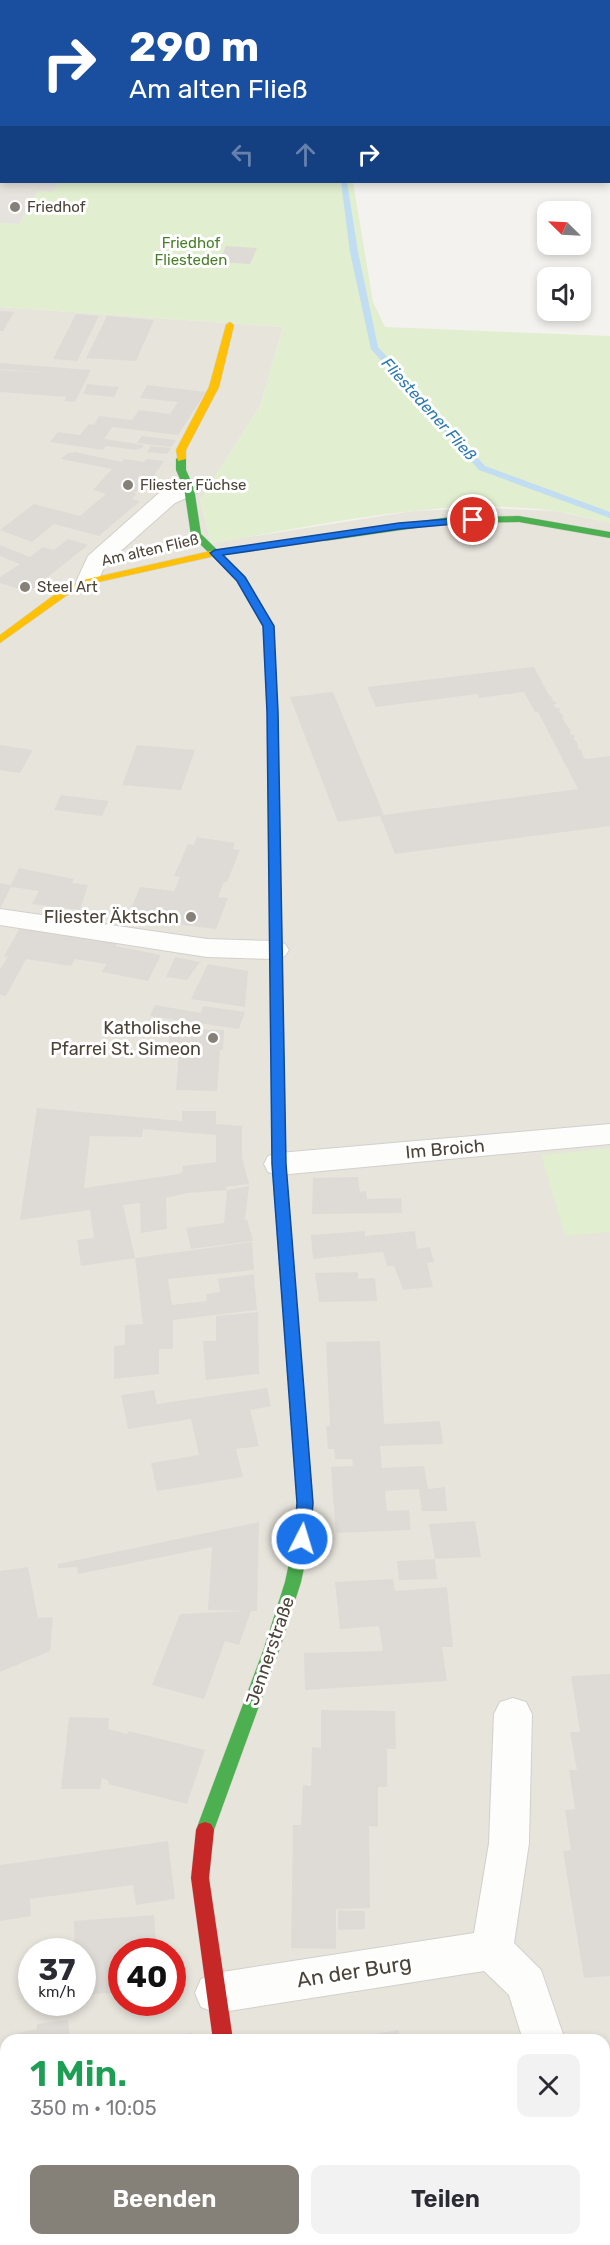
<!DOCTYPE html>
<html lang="de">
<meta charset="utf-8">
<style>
:root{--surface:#fff;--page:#f2f2f3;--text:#2b2b33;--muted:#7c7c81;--accent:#868178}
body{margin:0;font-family:Rubik,sans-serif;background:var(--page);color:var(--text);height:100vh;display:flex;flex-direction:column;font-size:22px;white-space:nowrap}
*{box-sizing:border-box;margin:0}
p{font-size:20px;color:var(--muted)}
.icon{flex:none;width:33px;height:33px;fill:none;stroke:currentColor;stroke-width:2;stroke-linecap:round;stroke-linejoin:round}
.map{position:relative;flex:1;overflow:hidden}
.sheet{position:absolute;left:0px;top:2034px;width:610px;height:212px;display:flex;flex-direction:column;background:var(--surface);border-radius:18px 18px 0 0;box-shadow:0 3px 9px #0003}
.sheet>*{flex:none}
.banner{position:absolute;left:0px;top:0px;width:610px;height:183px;box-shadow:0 3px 9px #0003;background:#1a4fa0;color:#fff;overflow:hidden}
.needle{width:39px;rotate:294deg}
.controls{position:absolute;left:537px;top:201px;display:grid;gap:12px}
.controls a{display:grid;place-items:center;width:54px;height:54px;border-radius:12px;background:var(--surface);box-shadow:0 3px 9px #0003;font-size:30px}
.speed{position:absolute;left:18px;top:1938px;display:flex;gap:12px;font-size:30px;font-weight:700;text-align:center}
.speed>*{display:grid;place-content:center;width:78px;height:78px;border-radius:50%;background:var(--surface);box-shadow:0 3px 9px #0003;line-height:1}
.speed small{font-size:15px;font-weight:400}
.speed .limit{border:9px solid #d22;background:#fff;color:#111}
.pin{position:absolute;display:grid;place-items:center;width:51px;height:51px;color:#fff;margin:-26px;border:3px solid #fff;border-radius:50%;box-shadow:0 2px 6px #0007}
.me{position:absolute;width:66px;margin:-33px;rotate:5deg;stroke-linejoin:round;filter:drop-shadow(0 0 4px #0008)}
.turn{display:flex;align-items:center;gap:21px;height:126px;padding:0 30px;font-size:27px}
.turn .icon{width:78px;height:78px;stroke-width:2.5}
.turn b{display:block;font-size:42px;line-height:51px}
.lanes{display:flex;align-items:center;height:57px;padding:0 30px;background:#0003;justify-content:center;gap:30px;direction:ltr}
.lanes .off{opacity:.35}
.round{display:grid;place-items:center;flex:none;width:63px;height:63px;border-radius:12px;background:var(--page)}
.head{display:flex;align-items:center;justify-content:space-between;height:102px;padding:0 30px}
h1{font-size:36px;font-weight:600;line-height:45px;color:#1e9e55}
.action{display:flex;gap:12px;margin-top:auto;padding:12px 30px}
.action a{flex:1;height:69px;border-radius:12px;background:var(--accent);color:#fff;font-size:24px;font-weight:600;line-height:69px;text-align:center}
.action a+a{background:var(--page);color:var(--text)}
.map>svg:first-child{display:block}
</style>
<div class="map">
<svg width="610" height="2245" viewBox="0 0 610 2245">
<rect width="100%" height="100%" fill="#f4f2ee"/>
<path fill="#e7e4dc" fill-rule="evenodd" d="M0,115l2,67h58l-8,10 -52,-3z
M0,307l283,20 -23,79 -60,94 11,43 202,-32 74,-3 69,3 54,12v1722h-610zM32,1952h50v50h-50zM122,1952h50v50h-50zM6,2040h598v200h-598z"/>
<path fill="#e1eecf" d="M230,0h251l2,1 -251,1z
M60,182h293l20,120 12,25 225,9v187c-18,-4 -36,-9 -54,-12 -114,-15 -232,14 -345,32l-11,-43 60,-94 23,-79 -283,-20v-84l19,1 19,-33 14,1z
M610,1148v84l-45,4 -24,-81z"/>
<path fill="#e6e3df" d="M0,189l38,2 -19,33 -19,-1z"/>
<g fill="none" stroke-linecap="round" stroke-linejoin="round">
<path fill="#c0ddf1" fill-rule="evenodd" d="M341,182h6l11,70 20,95 107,119 125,46v6l-131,-48 -108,-121 -21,-97z"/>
</g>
<path fill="#dedbd6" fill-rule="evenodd" d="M226,246l31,2 -7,16 -31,-2z
M0,311l14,1 -11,19h-3z
M76,314l23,2 -22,45 -24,-2z
M107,316l47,4 -18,41 -50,-3z
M0,363l91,7 -16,32 -11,-1 2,-4 -66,-5v-22l52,3 -52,-4z
M87,384l32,3 -5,10 -31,-3z
M147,385l59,7 -28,43 -66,-8 -8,12 40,6 -2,3 -6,2 -30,-4 -3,4 -53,-8 8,-10 22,3 9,-11 5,1 5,-9 33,4 7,-10 31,4 8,-12 -38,-4z
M142,436l34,4 -5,7 -34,-4z
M151,446l20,2 -4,6 -20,-2z
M75,452l47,10 2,-3 20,3 3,-3 17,2 -11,16 -19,16 3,1 -5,5 8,2 -41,35 -45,-12 -22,18 -32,-12 34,-26 46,12 26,-22 -13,-4 19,-21 -51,-10 5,-5z
M68,539l20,6 -59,47 -29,-9v-6l20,-13 -20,-8v-11l30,12 13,-10 11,3z
M534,667l15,28 4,2h-2l2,4h2l2,3h-3l2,4h3l2,3h-3l5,4 1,2 -2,1 9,13 -1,1 1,3h3l1,3h-2l4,4 2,8 2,-1 2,8 3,2 24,-3v70l-215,28 -15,-38 -42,6 -48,-125 43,-5 51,123 194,-26 -40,-77h-3l-11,-20 -45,6 -1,-4 -102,13 -9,-20z
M0,745l33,5 -13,23 -20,-3z
M137,745l58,5 -14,40 -59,-5z
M61,795l48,6 -7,15 -48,-6z
M197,837l38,6 -2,6 7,1 -13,32h-3l-6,15 10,1 -12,31 -89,-11 13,-31 34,4 6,-14 -6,-1 14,-32 6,1z
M19,868l55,11 -2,4 16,2 -8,25 -48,-6 7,-13 -28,-4 -11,22v-26l11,2z
M20,928l97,15 -1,3 45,9 -13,26 -46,-9 4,-8 -31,-5 -4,7 -45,-7 -20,37 -6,-1v-26l8,-12 -4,-1z
M175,957l25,5 -13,18 -21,-3z
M208,964l40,7 -3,36 -54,-8z
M155,1005l46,8 2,-7 42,6 -6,17 -89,-13z
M170,1029l54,1 -1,20h-3l-3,41 -41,-1 3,-40h-11z
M37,1108l145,13v-10h34v13l26,2v32l7,26 -23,3 1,3 22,-4 -4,34 2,-1 6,22 -62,8 -5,-21 38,-5 3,-33 -40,3 -21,5 1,31 -26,4 -1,-30 -17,2 12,53 -54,8 -4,-26 17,-2 -4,-28 -70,10zM143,1129l73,6v27l-34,4 1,5 -4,3 -95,14 6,-52 52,1z
M358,1177l2,15 6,-1 1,8 34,-1 1,15 -90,1 1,-36z
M365,1231v5l50,-5 2,18 13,-2 4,15 -7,1 6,24 -30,3 -9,-24h-7l-4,-14 -70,7 -2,-24z
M252,1242l2,28 -86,9 4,26 35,-4 -1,-7 14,-2 -2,-13 36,-5 3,36 -84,10v29h-14v25l-45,5v-33l11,-1v-20l18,-1 -8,-66z
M358,1272v7l17,-1 2,23 -58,1 -4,-29z
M258,1312l1,62 -53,6 -3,-39h13v-25z
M380,1341l4,83 56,-3 3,23 -63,2 2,22 42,-2 4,23 17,-2 2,24h-25l-3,-22 -34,2 2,20 22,-1 2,20 -75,3 -5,-66 22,-1 -1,-7h-17l-1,-10h-6l-2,-23h4l-4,-84z
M267,1388l4,18 -21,4 9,36 -23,3 7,28 -86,14 -6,-28 48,-8 -8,-36 -63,10 -7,-34 33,-5 3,14z
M475,1521l6,36 -46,2 -6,-35z
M259,1522l-2,89h-6l-12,34 -14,-4 -21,58 -52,-14 28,-71 63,-3 -35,-1 4,-63 -134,27 -1,-7 -19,1v-4z
M435,1559l2,20 -38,1 -2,-19z
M28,1567l10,51 15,-1 -3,34 -50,21v-101z
M393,1579l2,12 52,-4 6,60h-11l5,34 -142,9 -1,-37 79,-2 -4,-25 -39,3 -5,-47z
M610,1674v302l-26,2 -21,-127 8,-1 -6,-40 10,-1 -6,-39h8l-7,-38h10l-9,-56z
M321,1710l74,1 1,38h-9v38h-9v40l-9,-1 1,82 -34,1v40l-45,-1 2,-123h8l2,-40 8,1 1,-39 9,1z
M69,1717l40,1 -1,11 19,5 2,-3 76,19 -18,54 -79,-20 1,-3 -7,-3 -2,11h-39z
M168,1841l7,58 -39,6 -3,-20 -103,14 1,17 -31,5v-56z
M338,1910l27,1v18l-27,1z
M154,1915l3,37h-35v40l-40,3v-43h-7l-1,-31z
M68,2020l2,20h-60v-5l27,-6v-5z
M399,2030l1,10h-57v-1z
M192,2033l1,7h-38v-1z
M610,2158v87h-56l-2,-5h52v-81z
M361,2240h88l1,5h-88z"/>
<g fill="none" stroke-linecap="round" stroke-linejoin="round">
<g stroke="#d2d0cb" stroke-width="2">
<path id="street" d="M0,152h2v11h-2z
M189,482l8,1 3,5 -3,5 -22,10 -69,61 -11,23 -8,2 -8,-2 -3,-5 12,-26 71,-63z
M0,909l207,30 68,2 10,3 4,6 -4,6 -10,3 -68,-2 -207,-32z
M610,1124v20l-331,31 -11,-3 -4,-8 4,-8 11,-3z
M513,1698l13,4 6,12 -3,129 -15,100 27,27 24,70h-42l-14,-45 -25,-24 -268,42 -15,-6 -6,-14 6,-14 15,-6 258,-40 15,-90 5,-129 6,-12z
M610,2058v42l-6,1v-42z
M229,2240h45l2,5h-46z"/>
</g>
<g stroke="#d3cfc5" stroke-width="1">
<path id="fast" d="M181,456l5,3v11l8,18 7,46 45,44 27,48 4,86 5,256 -6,4 -6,-4 -3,-256 -4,-86 -25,-44 -47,-47 -7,-47 -8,-18v-11z
M519,516l91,16v6l-91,-16 -69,1 -125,18 -5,-3 5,-3 125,-18z
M288,1279l5,1 2,4 18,219 -3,37 -9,42 -21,66 -66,182 -3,6 -6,2 -6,-2 -3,-6 68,-182 21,-66 9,-42 3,-37 -16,-219 2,-4z"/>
</g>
<g stroke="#d3cfc5" stroke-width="1">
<path id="slow" d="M230,322l4,3 -15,62 -33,63v9l-8,2 -2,-11 33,-63 17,-62z
M325,535l4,1v4l-114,16 -125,28 -24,12 -66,47v-8l58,-43 25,-12 132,-30z
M276,964l6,4 4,196 9,120 -2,4h-10l-2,-4 -9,-120 -2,-196z"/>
</g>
<g stroke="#d3cfc5" stroke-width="1">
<path id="jam" d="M205,1822l6,2 3,6 -5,48 24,162h-20l-22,-162 5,-48 3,-6z"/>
</g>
<use href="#street" fill="#fdfdfc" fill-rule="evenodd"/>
<use href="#fast" fill="#4caf50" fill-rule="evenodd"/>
<use href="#slow" fill="#ffc107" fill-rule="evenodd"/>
<use href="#jam" fill="#c62828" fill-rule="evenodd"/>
</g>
<path fill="#1a73e8" stroke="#114b97" stroke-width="1.5" d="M473,517h3v5l-77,7 -176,26 22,22 29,49 4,86 8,452 27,339 -3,36 -3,5 -5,2 -6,-2 -2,-5 3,-36 -25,-339 -5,-452 -4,-86 -26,-45 -27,-28 5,-3 184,-27z"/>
<g fill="#868178" stroke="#fff" stroke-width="2">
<circle cx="15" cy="207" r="6"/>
<circle cx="128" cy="485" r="6"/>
<circle cx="25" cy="587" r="6"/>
<circle cx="191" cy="917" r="6"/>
<circle cx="213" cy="1038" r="6"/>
</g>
<g text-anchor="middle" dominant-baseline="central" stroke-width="6" stroke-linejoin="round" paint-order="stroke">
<g font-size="15" fill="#4b4439" stroke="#fff" text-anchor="start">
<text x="27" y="207">Friedhof</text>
<text x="140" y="485">Fliester Füchse</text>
<text x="37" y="587">Steel Art</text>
</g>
<g font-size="15" fill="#4a7f2a" stroke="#fff">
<text x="191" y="243">Friedhof<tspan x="191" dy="17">Fliesteden</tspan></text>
</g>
<g font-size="15" fill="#4b4439" stroke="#fff">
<text transform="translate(150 550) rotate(-13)">Am alten Fließ</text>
</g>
<g font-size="16" font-style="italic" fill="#2e7ab2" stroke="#fff">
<text transform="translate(429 409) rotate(48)">Fliestedener Fließ</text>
</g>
<g font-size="18" fill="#4b4439" stroke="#fff" text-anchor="end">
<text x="179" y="917">Fliester Äktschn</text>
<text x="201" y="1028">Katholische<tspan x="201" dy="21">Pfarrei St. Simeon</tspan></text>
</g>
<g font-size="18" fill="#4b4439" stroke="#fff">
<text transform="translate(445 1149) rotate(-5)">Im Broich</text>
<text transform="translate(270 1651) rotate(-71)">Jennerstraße</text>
</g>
<g font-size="21" fill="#4b4439" stroke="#fff">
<text transform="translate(354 1971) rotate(-9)">An der Burg</text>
</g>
</g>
</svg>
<div class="controls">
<a><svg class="needle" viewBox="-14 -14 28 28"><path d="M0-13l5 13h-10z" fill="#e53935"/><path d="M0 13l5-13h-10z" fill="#7c7c81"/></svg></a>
<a><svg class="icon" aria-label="sound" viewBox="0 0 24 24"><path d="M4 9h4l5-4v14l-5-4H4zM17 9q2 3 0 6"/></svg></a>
</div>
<div class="speed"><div>37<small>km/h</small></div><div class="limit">40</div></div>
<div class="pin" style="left:473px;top:520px;background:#d93025"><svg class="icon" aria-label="arrive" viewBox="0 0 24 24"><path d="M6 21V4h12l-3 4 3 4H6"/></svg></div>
<svg class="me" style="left:302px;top:1539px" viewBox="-20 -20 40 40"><circle r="17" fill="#1a73e8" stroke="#fff" stroke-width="3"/><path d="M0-11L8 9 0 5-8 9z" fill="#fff"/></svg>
<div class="banner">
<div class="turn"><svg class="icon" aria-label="right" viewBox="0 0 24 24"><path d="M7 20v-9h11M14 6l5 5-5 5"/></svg><div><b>290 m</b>Am alten Fließ</div></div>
<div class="lanes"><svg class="icon off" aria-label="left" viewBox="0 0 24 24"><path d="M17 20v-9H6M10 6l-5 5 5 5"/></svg><svg class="icon off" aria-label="ahead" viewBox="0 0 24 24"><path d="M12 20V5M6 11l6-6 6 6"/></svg><svg class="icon" aria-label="right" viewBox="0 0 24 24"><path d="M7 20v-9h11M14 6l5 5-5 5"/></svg></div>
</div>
<section class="sheet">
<div class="head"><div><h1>1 Min.</h1><p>350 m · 10:05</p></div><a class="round"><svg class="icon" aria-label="close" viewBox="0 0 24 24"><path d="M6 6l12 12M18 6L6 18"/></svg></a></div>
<div class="action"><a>Beenden</a><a>Teilen</a></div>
</section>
</div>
